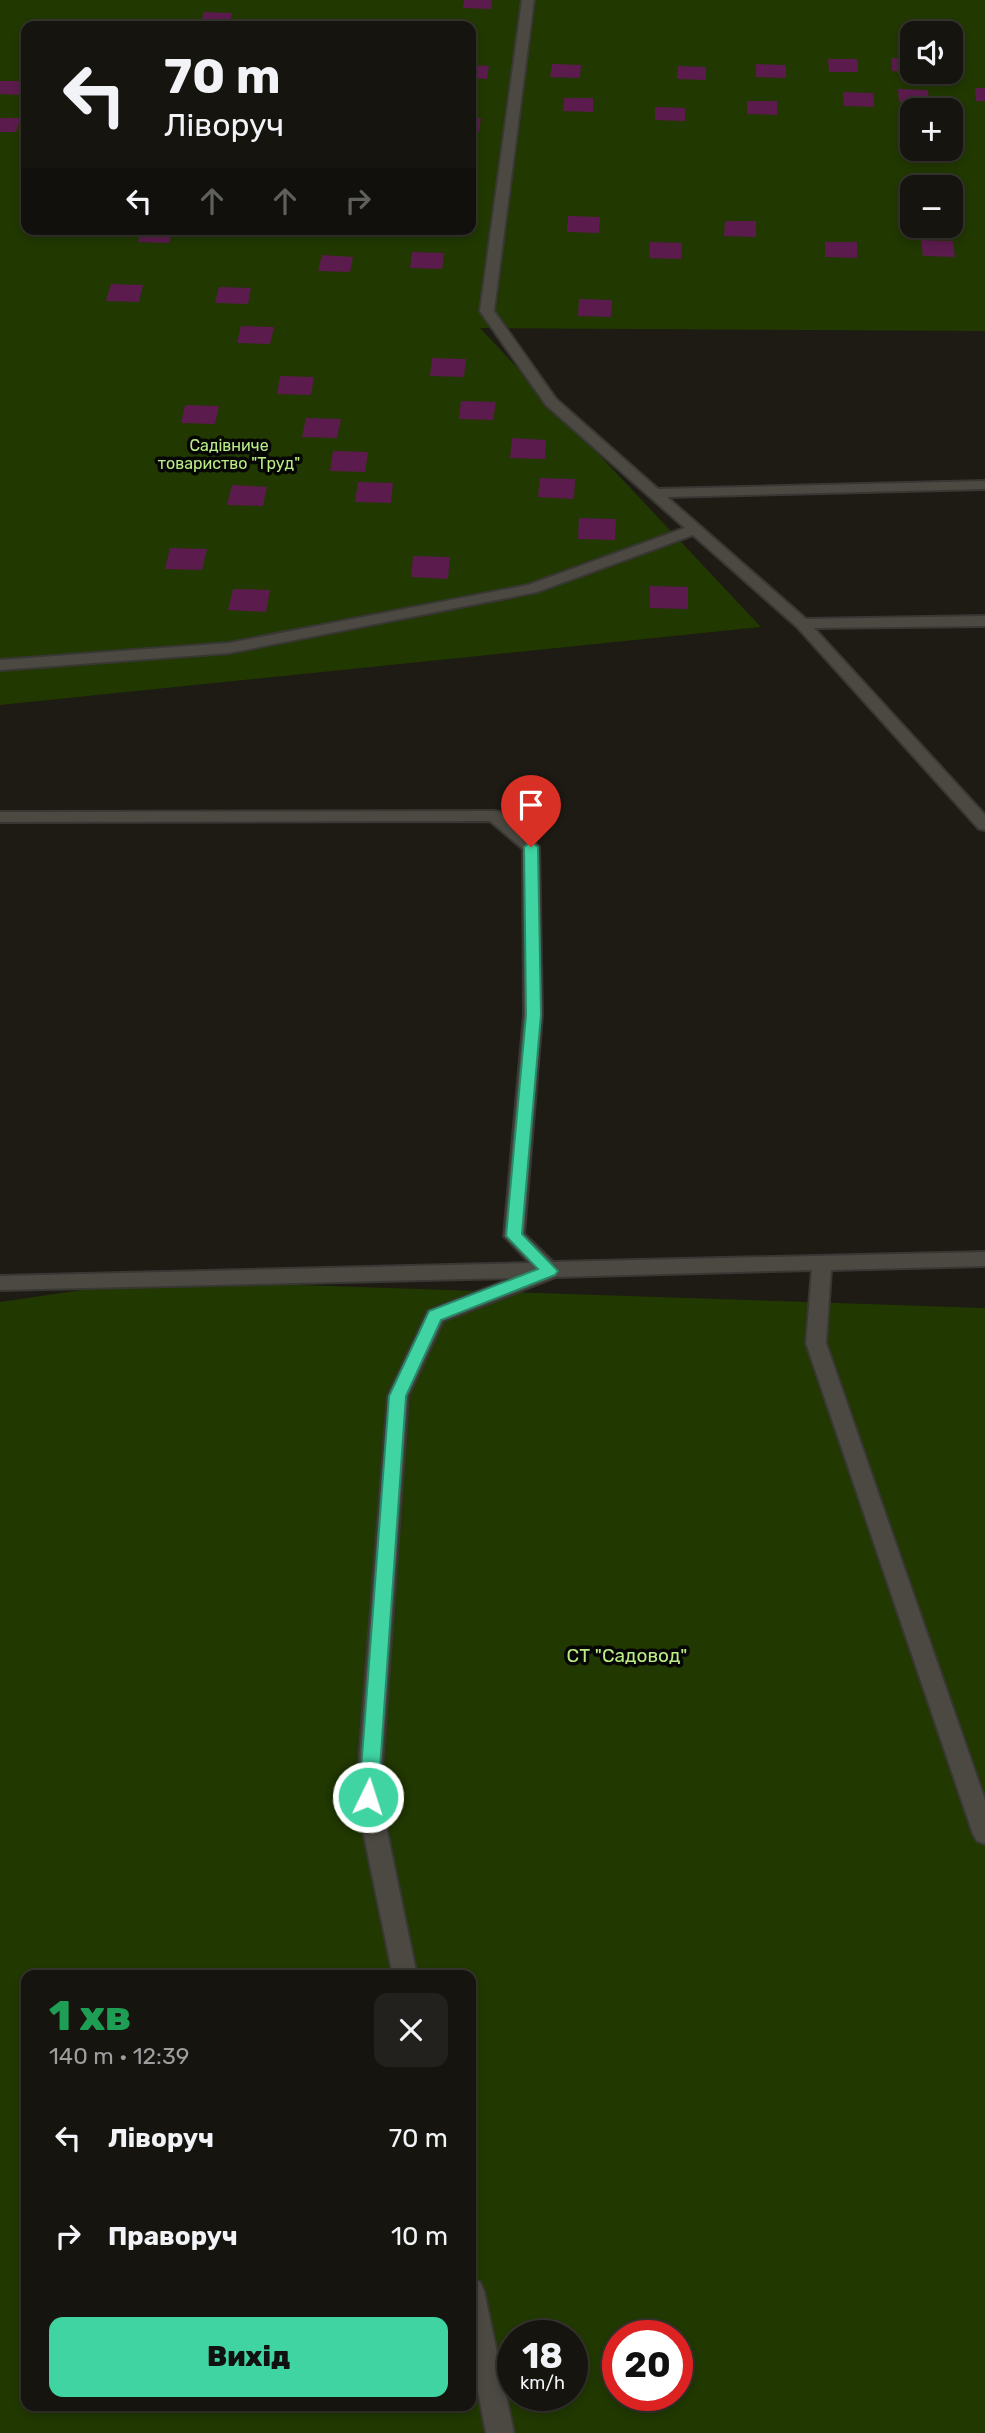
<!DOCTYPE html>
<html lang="uk">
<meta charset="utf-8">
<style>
:root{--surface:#16140f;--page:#23211d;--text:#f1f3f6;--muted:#9e9e9e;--line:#35332f;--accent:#3fd4a2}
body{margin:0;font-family:Rubik,sans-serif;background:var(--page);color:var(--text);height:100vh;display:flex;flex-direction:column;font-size:26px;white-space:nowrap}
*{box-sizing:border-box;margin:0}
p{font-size:23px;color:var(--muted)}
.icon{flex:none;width:38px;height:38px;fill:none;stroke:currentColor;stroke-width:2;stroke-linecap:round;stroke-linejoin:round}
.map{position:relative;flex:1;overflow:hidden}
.drawer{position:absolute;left:21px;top:1970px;width:455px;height:441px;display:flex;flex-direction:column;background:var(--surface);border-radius:14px;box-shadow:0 4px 10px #0003,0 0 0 2px var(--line)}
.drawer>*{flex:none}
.banner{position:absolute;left:21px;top:21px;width:455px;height:214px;border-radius:14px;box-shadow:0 4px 10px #0003,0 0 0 2px var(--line);background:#16140f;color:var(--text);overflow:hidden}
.buttons{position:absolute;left:900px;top:21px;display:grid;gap:14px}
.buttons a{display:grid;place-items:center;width:63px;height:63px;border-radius:14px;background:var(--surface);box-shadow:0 4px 10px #0003,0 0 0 2px var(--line);font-size:35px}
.speed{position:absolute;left:497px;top:2320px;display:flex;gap:14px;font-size:35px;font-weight:700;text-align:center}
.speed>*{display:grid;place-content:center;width:91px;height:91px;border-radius:50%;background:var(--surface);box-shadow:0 4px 10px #0003,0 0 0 2px var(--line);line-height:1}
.speed small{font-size:18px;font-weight:400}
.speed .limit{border:10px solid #d22;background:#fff;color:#111}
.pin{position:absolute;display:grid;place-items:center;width:60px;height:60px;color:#fff;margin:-72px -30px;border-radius:50% 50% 50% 0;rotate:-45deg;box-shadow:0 0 7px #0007}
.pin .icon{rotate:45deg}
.me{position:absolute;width:77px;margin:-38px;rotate:4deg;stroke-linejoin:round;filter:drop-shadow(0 0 5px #0008)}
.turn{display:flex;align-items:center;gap:24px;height:147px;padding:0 28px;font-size:32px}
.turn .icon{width:91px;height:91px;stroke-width:2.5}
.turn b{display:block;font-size:49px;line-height:60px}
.lanes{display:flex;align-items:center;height:66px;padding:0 28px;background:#0003;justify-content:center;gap:35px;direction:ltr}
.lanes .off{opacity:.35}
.round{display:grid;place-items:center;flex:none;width:74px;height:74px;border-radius:14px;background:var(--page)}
.summary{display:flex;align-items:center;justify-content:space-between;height:119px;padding:0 28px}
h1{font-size:42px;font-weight:800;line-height:52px;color:#1e9e55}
.button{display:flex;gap:14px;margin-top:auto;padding:14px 28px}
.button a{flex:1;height:80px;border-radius:14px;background:var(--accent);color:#111;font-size:28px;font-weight:800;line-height:80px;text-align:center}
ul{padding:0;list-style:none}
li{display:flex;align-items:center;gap:21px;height:98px;padding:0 28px}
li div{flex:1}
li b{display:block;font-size:26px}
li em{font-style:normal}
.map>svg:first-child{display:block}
</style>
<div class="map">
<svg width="985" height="2433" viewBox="0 0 985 2433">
<rect width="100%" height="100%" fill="#1d1b14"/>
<path fill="#213800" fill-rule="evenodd" d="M0,0h985v331l-505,-3 281,299 -761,78zM26,26h445v203h-445zM912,33h38v39h-38zM912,110h38v39h-38zM912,187h38v39h-38z
M150,1280l835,28v1125h-985v-1131zM26,1976h445v430h-445zM513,2336h59v60h-59zM618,2336h59v60h-59z"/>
<path fill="#5b1c4d" d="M464,0h28l-1,9 -28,-1z
M204,12l28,1 -3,12h-29z
M891,58l21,1v13l-20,-1z
M828,59h29l1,13h-29z
M552,64l29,1 -1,13 -30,-1z
M756,64l30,1v13l-30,-1z
M471,65l18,1 -2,13 -16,-1z
M678,66l28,1v13l-29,-1z
M0,81h26v1l-4,13 -22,-1z
M975,88h10v13h-9z
M898,89l30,1 1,13 -30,-1z
M843,92l30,1 1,14 -30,-1z
M564,98h29v14l-30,-1z
M747,101h30v14l-30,-1z
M655,107l30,1v13l-30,-1z
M0,118h21l-5,14h-16z
M471,118h10l-2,14 -8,-1z
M568,216l32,1 -1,16 -32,-1z
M725,221h31v16l-32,-1z
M142,229h31l-4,14 -31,-1z
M921,240l32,1 2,16 -32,-1z
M650,242l32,1 -1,16 -32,-1z
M825,242h32v16l-32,-1z
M412,252l32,1 -2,16 -32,-1z
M322,255l31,2 -3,15 -32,-1z
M111,284l32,1 -4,17 -33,-1z
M219,287l32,1 -3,16 -33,-1z
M579,299l33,1 -1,17 -33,-1z
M241,326l33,1 -4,17 -33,-1z
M432,358l34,1 -2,18 -34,-1z
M280,376l34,1 -3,18 -34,-1z
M461,401l35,1 -3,18 -34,-1z
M185,405l34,1 -4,18 -34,-1z
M306,418l35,1 -4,19 -35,-1z
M512,438l34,2 -1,19 -35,-1z
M333,451l35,1 -3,20 -35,-1z
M540,478l35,1 -1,20 -36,-2z
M358,482l35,1 -2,20 -36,-1z
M232,485l35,2 -4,19 -36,-1z
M579,518l37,1 -1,21 -37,-1z
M170,548l37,1 -5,21 -37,-1z
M413,556l37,1 -2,22 -37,-2z
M650,586l38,1v22l-38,-1z
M233,589l37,1 -4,22 -38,-2z"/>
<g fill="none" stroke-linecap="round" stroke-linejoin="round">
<g stroke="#383734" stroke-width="4">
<path id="service" d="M522,0h12l-40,311 62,88 102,90 327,-8v8l-318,8 139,122 179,-3v10l-171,2 171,187v15l-6,-1 -182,-202 -104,-92 -156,57 -308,61 -229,17v-10l229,-17 299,-58 157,-57 -139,-123 -66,-94z
M494,811l6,1 39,35 3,168 -18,219 29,28 432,-10v14l-154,4 -5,73 159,457v44l-8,-3 -4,-7 -167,-491 6,-73 -256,7 -113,44 -35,75 -28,401 37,179h-24l-37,-179 32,-401 40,-85 85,-33 -513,12v-14l530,-13 -26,-27 20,-221 -1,-166 -33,-28 -490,1v-10z
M471,2278l9,4 4,9 30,142h-28l-15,-78z"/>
</g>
<use href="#service" fill="#4b4941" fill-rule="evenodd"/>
</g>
<path fill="#3fd4a2" stroke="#298a69" stroke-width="2" d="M531,842l7,5 3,168 -19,219 36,37 -3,4 -114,45 -35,76 -28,401 -3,6 -7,3 -6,-3 -3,-6 30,-401 40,-85 109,-42 -32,-33 20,-221 -2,-168z"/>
<g text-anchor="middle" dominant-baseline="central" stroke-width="7" stroke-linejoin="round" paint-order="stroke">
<g font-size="16" fill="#baed86" stroke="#060604">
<text x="229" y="445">Садівниче<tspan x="229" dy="18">товариство "Труд"</tspan></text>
</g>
<g font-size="19" fill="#baed86" stroke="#060604">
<text x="627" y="1655">СТ "Садовод"</text>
</g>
</g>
</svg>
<div class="buttons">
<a><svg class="icon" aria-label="sound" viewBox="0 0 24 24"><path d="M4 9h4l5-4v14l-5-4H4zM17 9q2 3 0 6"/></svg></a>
<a>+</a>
<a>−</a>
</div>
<div class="speed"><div>18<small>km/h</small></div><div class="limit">20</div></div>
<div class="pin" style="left:531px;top:847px;background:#d93025"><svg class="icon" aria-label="arrive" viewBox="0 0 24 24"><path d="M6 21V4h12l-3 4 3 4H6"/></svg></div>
<svg class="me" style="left:368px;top:1797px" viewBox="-20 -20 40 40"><circle r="17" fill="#3fd4a2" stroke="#fff" stroke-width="3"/><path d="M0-11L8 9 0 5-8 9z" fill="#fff"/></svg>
<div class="banner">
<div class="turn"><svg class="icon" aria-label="left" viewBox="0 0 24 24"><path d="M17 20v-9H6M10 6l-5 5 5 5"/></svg><div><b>70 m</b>Ліворуч</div></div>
<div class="lanes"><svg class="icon" aria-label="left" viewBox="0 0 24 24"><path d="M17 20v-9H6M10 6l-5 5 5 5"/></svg><svg class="icon off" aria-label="ahead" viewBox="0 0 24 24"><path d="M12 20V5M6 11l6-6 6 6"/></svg><svg class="icon off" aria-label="ahead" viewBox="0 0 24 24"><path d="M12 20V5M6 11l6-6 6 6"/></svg><svg class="icon off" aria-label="right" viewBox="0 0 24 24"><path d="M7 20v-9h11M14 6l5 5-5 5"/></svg></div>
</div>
<section class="drawer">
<div class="summary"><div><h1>1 хв</h1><p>140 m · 12:39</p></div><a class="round"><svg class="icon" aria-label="close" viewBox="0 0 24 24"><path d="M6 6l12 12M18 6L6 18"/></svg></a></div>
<ul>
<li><svg class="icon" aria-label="left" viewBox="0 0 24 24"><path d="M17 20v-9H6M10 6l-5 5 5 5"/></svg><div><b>Ліворуч</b></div><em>70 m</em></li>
<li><svg class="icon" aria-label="right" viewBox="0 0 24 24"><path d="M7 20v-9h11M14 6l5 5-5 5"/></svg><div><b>Праворуч</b></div><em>10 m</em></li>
</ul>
<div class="button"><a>Вихід</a></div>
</section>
</div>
